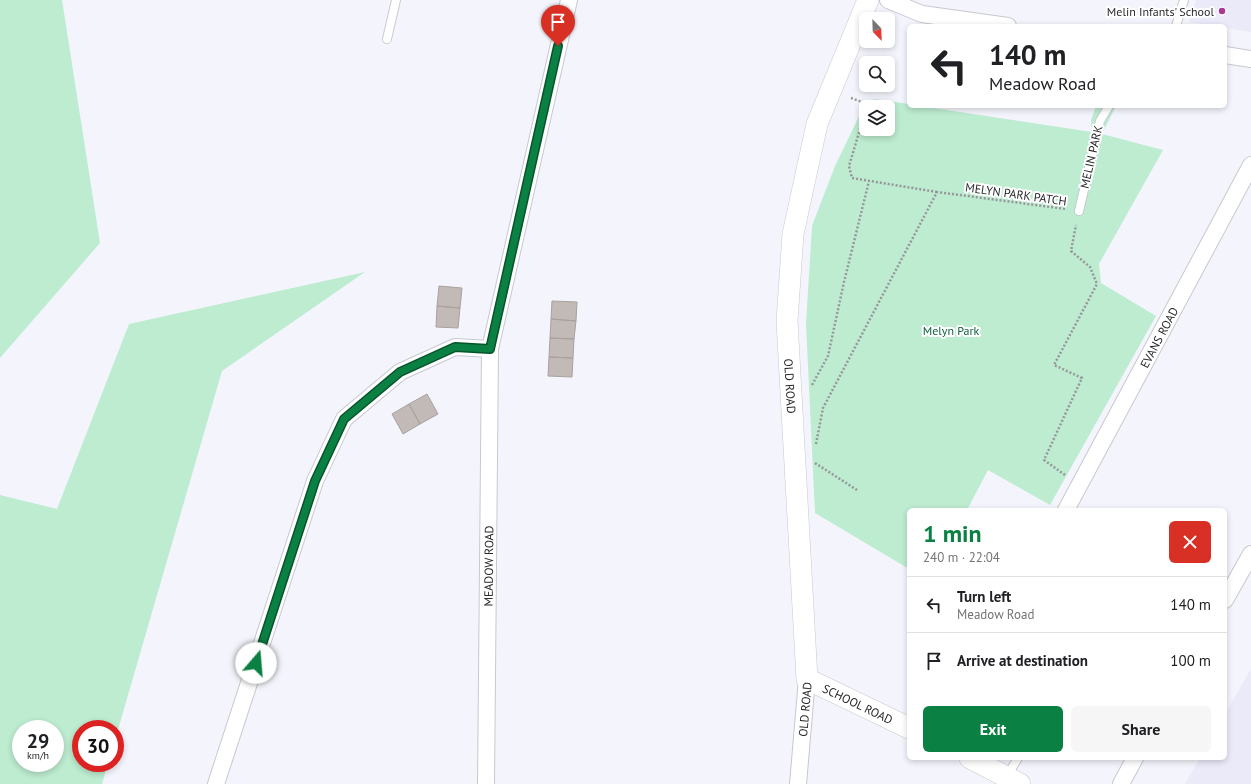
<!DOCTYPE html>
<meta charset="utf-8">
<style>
:root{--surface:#fff;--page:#f6f6f6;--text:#202124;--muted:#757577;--line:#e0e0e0;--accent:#0b8043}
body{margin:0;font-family:"PT Sans",sans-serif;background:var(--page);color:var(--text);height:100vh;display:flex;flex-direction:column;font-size:15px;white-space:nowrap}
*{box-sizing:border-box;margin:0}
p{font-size:13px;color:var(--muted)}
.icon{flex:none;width:22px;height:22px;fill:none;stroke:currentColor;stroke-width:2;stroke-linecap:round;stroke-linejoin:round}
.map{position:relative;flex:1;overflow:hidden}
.details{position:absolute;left:907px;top:508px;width:320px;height:252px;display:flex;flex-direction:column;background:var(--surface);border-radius:6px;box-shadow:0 2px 6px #0003}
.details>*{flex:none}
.hud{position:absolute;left:907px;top:24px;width:320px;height:84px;border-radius:6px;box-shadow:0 2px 6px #0003;background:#fff;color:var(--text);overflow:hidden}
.needle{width:26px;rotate:157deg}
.fabs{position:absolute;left:859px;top:12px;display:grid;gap:8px}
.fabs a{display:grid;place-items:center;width:36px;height:36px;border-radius:6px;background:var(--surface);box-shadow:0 2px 6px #0003;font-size:20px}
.speed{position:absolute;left:12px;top:720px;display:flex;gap:8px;font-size:20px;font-weight:700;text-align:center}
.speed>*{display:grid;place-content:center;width:52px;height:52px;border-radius:50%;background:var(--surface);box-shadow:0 2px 6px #0003;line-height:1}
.speed small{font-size:10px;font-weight:400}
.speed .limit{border:6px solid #d22;background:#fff;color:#111}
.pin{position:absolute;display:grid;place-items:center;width:34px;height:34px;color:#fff;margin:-41px -17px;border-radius:50% 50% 50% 0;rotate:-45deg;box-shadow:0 0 4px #0007}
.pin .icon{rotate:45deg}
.me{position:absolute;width:44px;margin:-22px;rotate:18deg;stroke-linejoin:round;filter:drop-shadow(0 0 3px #0008)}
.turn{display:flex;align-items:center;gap:14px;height:84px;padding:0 16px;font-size:18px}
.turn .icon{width:52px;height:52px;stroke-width:2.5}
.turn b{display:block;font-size:28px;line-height:34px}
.round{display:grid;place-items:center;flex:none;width:42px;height:42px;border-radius:6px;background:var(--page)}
.summary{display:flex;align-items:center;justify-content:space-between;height:68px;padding:0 16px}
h1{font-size:24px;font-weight:700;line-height:30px;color:var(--accent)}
.button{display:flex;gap:8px;margin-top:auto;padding:8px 16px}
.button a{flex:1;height:46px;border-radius:6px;background:var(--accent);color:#fff;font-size:16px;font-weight:700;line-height:46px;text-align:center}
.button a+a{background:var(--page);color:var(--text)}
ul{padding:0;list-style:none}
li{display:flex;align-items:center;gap:12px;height:56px;padding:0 16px;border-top:1px solid var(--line)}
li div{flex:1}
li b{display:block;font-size:15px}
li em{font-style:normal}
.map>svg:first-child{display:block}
</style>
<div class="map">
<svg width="1251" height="784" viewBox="0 0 1251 784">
<rect width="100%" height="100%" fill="#f4f5fc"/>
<path fill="#eaeaf9" d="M1196,0h55v32l-26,-4v-2h-12l-24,-4z
M1251,669v115h-66l15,-26h25v-44z"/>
<path fill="#bdecd0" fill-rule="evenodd" d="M0,0h62l38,243 -100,115z
M874,99l35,5v2h11l172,26 -1,-12 5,-14h20l-14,28 61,16 -64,114 2,19 55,33 -106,189 -62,-35 -21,40h-58v59l-94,-56 -9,-189 6,-98 23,-60 29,-60zM866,107h22v22h-22z
M365,272l-143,99 -107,369v-11h-34v34h27l-6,21h-102v-289l57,14 72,-185zM21,729h34v34h-34z"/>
<path fill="#c2bab7" stroke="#a8a19d" d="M439,286l23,2 -2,20 -23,-2z
M552,301l25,1 -1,19 -25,-2z
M437,306l23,2 -2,20 -22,-1z
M551,319l25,2 -2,18 -24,-1z
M550,338l24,1 -1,19 -24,-1z
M549,357l24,1 -1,19 -24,-1z
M427,394l11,20 -18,10 -11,-20z
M409,404l11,20 -17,10 -11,-20z"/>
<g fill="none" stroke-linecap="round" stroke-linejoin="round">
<g stroke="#c8c8cf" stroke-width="10">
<path id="service" d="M1176,26l8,-26
M387,39l9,-39
M1079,211l21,-90 9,-15
M1007,776l11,-18"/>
</g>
<g stroke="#c8c8cf" stroke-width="18">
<g id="minor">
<path d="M888,0l34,14 86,12"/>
<path d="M1225,55l26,4"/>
<path id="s1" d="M1066,510l185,-345"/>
<path d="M1225,600l26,-46"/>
<path d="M216,784l99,-303 29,-62 56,-47 55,-25 35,2"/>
<path id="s2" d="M486,784l4,-435 79,-349"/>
<path id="s3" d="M798,784l9,-105"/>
<path d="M1121,784l14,-26"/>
</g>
</g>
<g stroke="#c8c8cf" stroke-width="22">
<g id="tertiary">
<path id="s4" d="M868,0l-51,124 -24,110 -6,87 20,358 102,49"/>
<path d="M970,758l50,26"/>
</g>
</g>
<path stroke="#96969b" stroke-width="2.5" stroke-dasharray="2 2" stroke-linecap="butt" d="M851,98l17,6 -1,3
M866,109l-17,57 3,12 85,14
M812,385l16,-29 16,-74 25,-101
M816,444l7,-36 114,-216 129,17
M815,463l42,27
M1065,475l-21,-15 38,-82 -28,-13 43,-81 -7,-17 -19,-16 5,-26"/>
<use href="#service" stroke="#fff" stroke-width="8"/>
<use href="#minor" stroke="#fff" stroke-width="16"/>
<use href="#tertiary" stroke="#fff" stroke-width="21"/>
</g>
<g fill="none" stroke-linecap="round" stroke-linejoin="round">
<g stroke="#07532c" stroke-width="10">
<path id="route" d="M256,663l59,-182 29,-62 56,-47 55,-25 35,2 68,-303"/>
</g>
<use href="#route" stroke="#0b8043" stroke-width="7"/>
</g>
<circle fill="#ab3892" stroke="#fff" stroke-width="1.5" cx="1222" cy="11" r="4"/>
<g text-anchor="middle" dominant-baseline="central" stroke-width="4" stroke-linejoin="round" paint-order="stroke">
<g font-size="12" fill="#29292c" stroke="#fff" text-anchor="end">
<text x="1214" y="11">Melin Infants' School</text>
</g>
<g font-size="12" fill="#29292c" stroke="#fff">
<text transform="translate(1091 157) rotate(-77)">MELIN PARK</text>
<text transform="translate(1016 194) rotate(8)">MELYN PARK PATCH</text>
<text stroke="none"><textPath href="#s1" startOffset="196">EVANS ROAD</textPath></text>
<text stroke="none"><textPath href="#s4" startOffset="399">OLD ROAD</textPath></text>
<text stroke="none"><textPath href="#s2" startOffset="218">MEADOW ROAD</textPath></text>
<text stroke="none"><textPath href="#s4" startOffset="749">SCHOOL ROAD</textPath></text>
<text stroke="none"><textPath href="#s3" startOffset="75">OLD ROAD</textPath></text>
</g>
<g font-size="12" fill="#0d603c" stroke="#fff">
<text x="951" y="330">Melyn Park</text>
</g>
</g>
</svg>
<div class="fabs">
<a><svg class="needle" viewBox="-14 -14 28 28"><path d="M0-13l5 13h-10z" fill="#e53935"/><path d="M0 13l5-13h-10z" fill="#757577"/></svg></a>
<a><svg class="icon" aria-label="search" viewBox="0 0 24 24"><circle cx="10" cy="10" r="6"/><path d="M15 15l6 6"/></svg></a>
<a><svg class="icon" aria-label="layers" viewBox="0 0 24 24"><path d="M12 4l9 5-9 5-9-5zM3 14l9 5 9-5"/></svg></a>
</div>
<div class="speed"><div>29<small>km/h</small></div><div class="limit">30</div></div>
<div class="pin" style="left:558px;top:46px;background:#d93025"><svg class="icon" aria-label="arrive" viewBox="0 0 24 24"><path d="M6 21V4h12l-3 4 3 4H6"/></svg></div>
<svg class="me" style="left:256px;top:663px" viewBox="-20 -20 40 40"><circle r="19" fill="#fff"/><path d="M0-13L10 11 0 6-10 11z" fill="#0b8043"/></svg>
<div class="hud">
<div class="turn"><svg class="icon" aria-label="left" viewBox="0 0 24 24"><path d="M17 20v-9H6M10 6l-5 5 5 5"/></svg><div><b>140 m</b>Meadow Road</div></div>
</div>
<section class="details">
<div class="summary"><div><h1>1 min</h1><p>240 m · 22:04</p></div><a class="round" style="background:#d93025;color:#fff"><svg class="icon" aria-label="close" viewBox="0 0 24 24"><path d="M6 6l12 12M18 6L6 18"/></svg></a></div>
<ul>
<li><svg class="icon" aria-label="left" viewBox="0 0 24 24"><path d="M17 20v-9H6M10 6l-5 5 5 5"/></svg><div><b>Turn left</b><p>Meadow Road</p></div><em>140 m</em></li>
<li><svg class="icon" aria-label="arrive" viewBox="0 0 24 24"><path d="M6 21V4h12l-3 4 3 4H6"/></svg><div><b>Arrive at destination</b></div><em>100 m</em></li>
</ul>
<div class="button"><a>Exit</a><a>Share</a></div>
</section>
</div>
